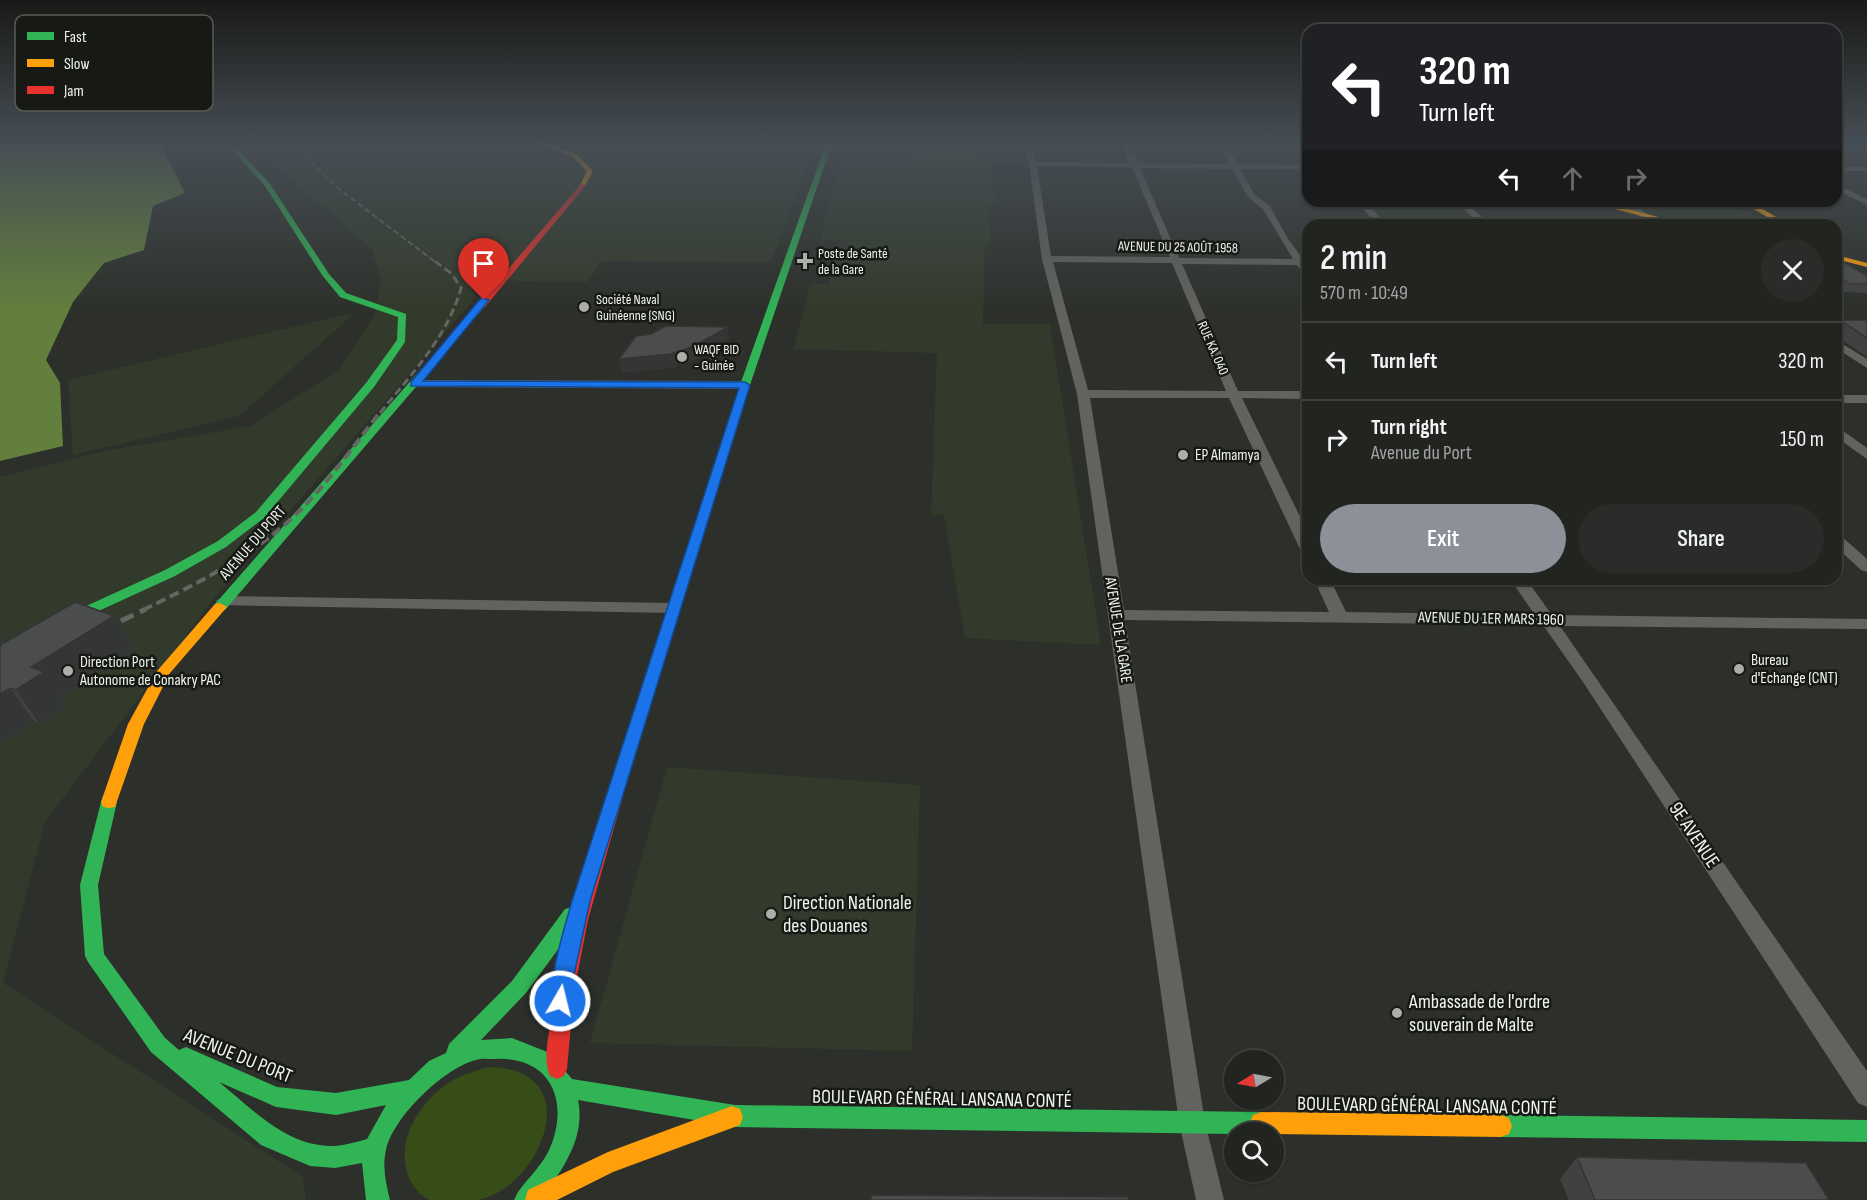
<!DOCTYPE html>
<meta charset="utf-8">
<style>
:root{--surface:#222420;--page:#2a2c29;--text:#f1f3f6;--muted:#a2a4a5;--line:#3f413e;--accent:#8c9099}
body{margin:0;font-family:"Sofia Sans Condensed",sans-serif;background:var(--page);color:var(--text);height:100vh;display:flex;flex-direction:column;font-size:22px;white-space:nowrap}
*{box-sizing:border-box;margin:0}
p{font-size:20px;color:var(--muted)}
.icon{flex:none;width:33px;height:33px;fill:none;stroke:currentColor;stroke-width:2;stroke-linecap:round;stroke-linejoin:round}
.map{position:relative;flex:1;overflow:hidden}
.side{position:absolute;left:1302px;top:219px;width:540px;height:366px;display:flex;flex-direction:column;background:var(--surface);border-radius:18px;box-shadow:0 2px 4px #0004,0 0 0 2px var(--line)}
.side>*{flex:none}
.guide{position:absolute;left:1302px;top:24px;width:540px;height:183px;border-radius:18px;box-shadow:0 2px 4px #0004,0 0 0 2px var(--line);background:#202124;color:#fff;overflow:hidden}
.needle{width:39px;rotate:260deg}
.tools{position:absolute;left:1224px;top:1050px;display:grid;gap:12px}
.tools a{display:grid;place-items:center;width:60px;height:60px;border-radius:50%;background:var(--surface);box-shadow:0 2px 4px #0004,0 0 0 2px var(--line);font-size:30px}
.pin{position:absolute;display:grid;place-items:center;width:51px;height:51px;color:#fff;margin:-62px -26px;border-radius:50% 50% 50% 0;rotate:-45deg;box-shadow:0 0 6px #0007}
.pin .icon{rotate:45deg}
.me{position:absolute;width:66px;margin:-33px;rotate:8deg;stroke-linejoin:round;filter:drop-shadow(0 0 4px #0008)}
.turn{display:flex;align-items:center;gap:21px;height:126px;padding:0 18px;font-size:27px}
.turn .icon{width:78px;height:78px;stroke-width:2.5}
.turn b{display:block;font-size:42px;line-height:51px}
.lanes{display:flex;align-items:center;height:57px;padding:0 18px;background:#0003;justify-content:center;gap:30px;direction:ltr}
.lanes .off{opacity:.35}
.round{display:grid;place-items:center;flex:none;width:63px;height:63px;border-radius:32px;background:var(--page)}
.summary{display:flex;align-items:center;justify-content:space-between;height:102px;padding:0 18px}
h1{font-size:36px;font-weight:600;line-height:45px}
.cta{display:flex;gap:12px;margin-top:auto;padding:12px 18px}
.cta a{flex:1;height:69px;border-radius:36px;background:var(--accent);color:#fff;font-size:24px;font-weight:600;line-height:69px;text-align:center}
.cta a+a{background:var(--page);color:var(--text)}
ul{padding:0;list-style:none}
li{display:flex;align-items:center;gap:18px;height:78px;padding:0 18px;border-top:2px solid var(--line)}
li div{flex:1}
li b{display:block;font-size:22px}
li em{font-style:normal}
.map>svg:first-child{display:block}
</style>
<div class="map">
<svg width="1867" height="1200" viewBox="0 0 1867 1200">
<rect width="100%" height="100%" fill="#2d302a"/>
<path fill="#323a2b" d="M250,143h565l-44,119 -170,-1 -13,21 -122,-2 10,17 -260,299 -171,226 -42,161 300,194 3,23h-306v-723l109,-27 142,-24 89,-57 34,-54 7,-34 -9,-32z
M887,143h135l4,21h-35l4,40h-7l3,37 -6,1 -2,82h67l51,321 -136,-7 -21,-123h-13l6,-162 -143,-4 16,-65h19l11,-43h72l-92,-1 19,-75h39l12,-17 -4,-1z
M1227,143h81v22l-67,-1z
M1628,201h97l44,24h-71l-57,-14z
M1369,207l92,1 18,17h-96z
M356,312l-117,104 -166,39 -5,-75z
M667,767l253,18 -8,266 -322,-8z"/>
<path fill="#374d18" d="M914,154h64l1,11h-65z
M488,1067c103,1 52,123 -11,133 -8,0 -16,0 -23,0 -7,0 -16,0 -23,0 -8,-2 -16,-11 -20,-18 -17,-34 3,-73 32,-95 13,-11 29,-15 45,-20z"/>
<path fill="#627f3d" d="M0,143h165l1,12 19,38 -32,13 -9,44 -40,13 -31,39 -27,58 14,23 3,63 -63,15z"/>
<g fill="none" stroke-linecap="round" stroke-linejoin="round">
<path fill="#62635f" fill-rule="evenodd" d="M1022,143h8l6,19 93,1 -8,-20h8l9,20 92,1 -12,-21h8l12,21 70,1v4h-68l14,25 16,12 18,33 15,20h5v10h-8l-3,-4 -115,-1 56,127h70v8l-66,-1 66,135v21l-8,-5 -71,-151h-139l34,212 205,2 -15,-33h16l16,33 189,3 -25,-36h16l26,36 315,4v10l-307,-3 307,445v36l-9,-4 -275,-421 -40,-57 -418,-5 80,502 19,78h-28l-17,-78 -102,-728 -35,-135 -13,-95zM1037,166l95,1 38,90 -119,-1zM1140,168l92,1 16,28 15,12 30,50 -114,-1zM1053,262l119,1 54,128 -138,-1z
M1862,143h5v2h-4z
M1836,167h31v4h-31z
M1836,184l31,15v6l-31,-15z
M1356,201h9l22,24h-10z
M1455,201h9l27,24h-10z
M1619,201h10l34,24h-11z
M1836,340l31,19v9l-31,-20z
M415,380l330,1 6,4 -6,4 -334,-2v-6z
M1836,395h31v8h-31z
M1836,426l31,22v11l-31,-22z
M1836,534l5,2 26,23v13l-6,-2 -25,-23z
M224,596l449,7 8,5 -8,5 -455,-8 -2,-4z"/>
<path fill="#30b455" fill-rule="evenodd" d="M226,143h6l38,41 59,90 17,19 60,21 -1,28 -31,45 -110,131 -38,29 -51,29 -105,48h-10l-2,-3 2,-3 105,-48 53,-29 38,-29 110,-129 31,-43 1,-23 -58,-20 -18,-22 -57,-89z
M826,143h6l-82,242 -121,390 -2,4 -6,2 -6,-2 -2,-4 127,-390z
M479,303l7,2 -261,305h-10l-2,-3 2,-3z
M109,796l6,1 2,5 -19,83 6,69 61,84 14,12 7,-3 91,40 59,6 73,-13 20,-19 17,-8 3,-9 63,-63 53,-72 7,-2 7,2 2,6 -2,6 -53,72 -45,47 31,-2 38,15 22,26 163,26 526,7 8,3 3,8 -3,8 -5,1 -30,2 -499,-7 -157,-27c8,38 -16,71 -38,100h-26l4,-8c10,-14 26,-29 32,-44 20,-48 0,-92 -55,-89 -6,0 -13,-1 -19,1 -32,8 -83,57 -90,90 -4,17 0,34 4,50h-24l-4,-37 -27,5 -25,-2 -49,-21 -110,-93 -63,-90 -3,-6 -5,-71 21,-83 2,-5zM219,1082l57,25 60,8 50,-10 -19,34c-10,3 -22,6 -32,7 -47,2 -83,-37 -116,-64z
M1501,1115l366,5v22l-366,-5 -8,-3 -3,-8 3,-8z"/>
<path fill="#ff9f0a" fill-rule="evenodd" d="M535,143h9l32,11 17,17 -8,15 -5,-1 7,-14 -15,-15z
M1583,201h13l94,24h-13z
M1740,201h9l41,24h-9z
M1836,255l31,8v4l-31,-8z
M220,603l7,4 -57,66 -26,51 -29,83 -6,1 -6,-1 -2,-5 27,-78 29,-53 58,-67z
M732,1106l8,3 3,8 -3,8 -127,47 -56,28h-32l3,-10 80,-38z
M1261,1112l240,3 8,3 3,8 -3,8 -8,3 -227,-3 -21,-3 -3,-8 3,-8z"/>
<path fill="#e5322d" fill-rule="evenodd" d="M581,184l5,1 -101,122h-6v-4z
M621,769l6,2 2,4 -41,145 -14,72 -7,77 -3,7 -7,3 -7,-3c-7,-15 -2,-38 1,-55 11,-84 35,-165 62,-246l2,-4z"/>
<path stroke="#636661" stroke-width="2" stroke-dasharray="6 3" stroke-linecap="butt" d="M291,143l48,46 95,72"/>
<path stroke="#636661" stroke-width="3" stroke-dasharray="8 4" stroke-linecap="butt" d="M380,413c32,-40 67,-75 81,-125l-9,-14 -20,-15"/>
<path stroke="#636661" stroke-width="4" stroke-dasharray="10 5" stroke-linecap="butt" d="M143,610c51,-25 104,-51 147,-90 35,-32 62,-72 91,-109"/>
<path stroke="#636661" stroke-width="5" stroke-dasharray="14 7" stroke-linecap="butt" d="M102,630l44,-21"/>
</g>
<path fill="#404141" d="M1836,263l31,13v17l-22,-1 -9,-5z
M1840,320h27v37l-31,-21v-8z
M0,645l134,4 -74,48 6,9 -27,17 -5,-2 -34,23z
M1577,1157l252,43h-260l-9,-21z"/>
<path fill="#343535" d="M728,327l1,13 -33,20 -23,8 -51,5 -3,-14z
M114,616l20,33 -74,48 6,9 -27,17 -23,-33 15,-23z
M10,688l24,33 -34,23v-50z"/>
<path fill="#4b4c4c" stroke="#343535" stroke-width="1.5" d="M1836,263h9l22,13v8h-17l-14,-9z
M1840,320h27v18z
M666,326l62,1 -34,19 -23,8 -52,5 17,-23 15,-2z
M75,602l39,14 -83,51 13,5 -28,18 -6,-2 -10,6v-49z
M1577,1157l229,6 23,37h-234z
M871,1195l257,2 1,3h-258z"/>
<linearGradient id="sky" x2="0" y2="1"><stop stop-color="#191a17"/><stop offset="0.46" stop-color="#464e55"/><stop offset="1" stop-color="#464e55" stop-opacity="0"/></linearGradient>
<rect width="1867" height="311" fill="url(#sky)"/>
<path fill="#1a73e8" stroke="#114b97" stroke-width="1.5" d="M481,298l8,2 -66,81 322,1 5,3 -160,516 -23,106 -7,3 -7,-3c-8,-18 13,-84 19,-106l167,-513 -328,-2v-4z"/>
<g fill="#acafa9" stroke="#171915" stroke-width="2">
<path d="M802 252h6v6h6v6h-6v6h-6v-6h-6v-6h6z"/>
<circle cx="584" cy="307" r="6"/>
<circle cx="682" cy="357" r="6"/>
<circle cx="1183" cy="455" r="6"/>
<circle cx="1739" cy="669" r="6"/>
<circle cx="68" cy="671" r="6"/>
<circle cx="771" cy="914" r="6"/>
<circle cx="1397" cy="1013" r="6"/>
</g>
<g text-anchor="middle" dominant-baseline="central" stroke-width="5" stroke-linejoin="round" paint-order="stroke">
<g font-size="14" fill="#f0f4ed" stroke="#171915">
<text transform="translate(1178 247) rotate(1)">AVENUE DU 25 AOÛT 1958</text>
<text transform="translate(1213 348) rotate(66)">RUE KA. 040</text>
</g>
<g font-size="14" fill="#f0f4ed" stroke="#171915" text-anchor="start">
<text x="818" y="253">Poste de Santé<tspan x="818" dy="16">de la Gare</tspan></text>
<text x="596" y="299">Société Naval<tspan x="596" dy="16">Guinéenne (SNG)</tspan></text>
<text x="694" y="349">WAQF BID<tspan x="694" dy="16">- Guinée</tspan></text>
</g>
<g font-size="16" fill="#f0f4ed" stroke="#171915" text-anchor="start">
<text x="1195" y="455">EP Almamya</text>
<text x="1751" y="660">Bureau<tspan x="1751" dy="18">d'Echange (CNT)</tspan></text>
<text x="80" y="662">Direction Port<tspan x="80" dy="18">Autonome de Conakry PAC</tspan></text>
</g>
<g font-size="16" fill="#f0f4ed" stroke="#171915">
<text transform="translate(253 543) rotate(-49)">AVENUE DU PORT</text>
<text transform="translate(1491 619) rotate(1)">AVENUE DU 1ER MARS 1960</text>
<text transform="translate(1118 630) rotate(81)">AVENUE DE LA GARE</text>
</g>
<g font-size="20" fill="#f0f4ed" stroke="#171915">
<text transform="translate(1694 835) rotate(56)">9E AVENUE</text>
<text transform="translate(238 1056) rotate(22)">AVENUE DU PORT</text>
<text transform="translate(942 1099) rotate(1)">BOULEVARD GÉNÉRAL LANSANA CONTÉ</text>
<text transform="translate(1427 1106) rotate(1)">BOULEVARD GÉNÉRAL LANSANA CONTÉ</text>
</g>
<g font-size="20" fill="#f0f4ed" stroke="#171915" text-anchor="start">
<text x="783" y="903">Direction Nationale<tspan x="783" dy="23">des Douanes</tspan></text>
<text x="1409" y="1002">Ambassade de l'ordre<tspan x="1409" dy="23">souverain de Malte</tspan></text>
</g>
</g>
<rect x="15" y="15" width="198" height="96" rx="9" fill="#171915" stroke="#585b56" stroke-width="1.5"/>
<rect x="27" y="32" width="27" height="8" fill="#30b455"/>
<rect x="27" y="59" width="27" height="8" fill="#ff9f0a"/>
<rect x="27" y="86" width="27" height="8" fill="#e5322d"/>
<g font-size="16" fill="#f0f4ed">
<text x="64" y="42">Fast</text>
<text x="64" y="69">Slow</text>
<text x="64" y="96">Jam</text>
</g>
</svg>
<div class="tools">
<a><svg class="needle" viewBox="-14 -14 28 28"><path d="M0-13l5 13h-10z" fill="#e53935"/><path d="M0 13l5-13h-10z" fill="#a2a4a5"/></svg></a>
<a><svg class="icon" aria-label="search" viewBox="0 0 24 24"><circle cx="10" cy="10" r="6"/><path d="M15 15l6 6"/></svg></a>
</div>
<div class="pin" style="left:484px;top:300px;background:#d93025"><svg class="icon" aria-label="arrive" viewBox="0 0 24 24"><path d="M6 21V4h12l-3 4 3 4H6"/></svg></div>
<svg class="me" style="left:560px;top:1001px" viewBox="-20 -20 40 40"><circle r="17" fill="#1a73e8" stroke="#fff" stroke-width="3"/><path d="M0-11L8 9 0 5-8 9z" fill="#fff"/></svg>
<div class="guide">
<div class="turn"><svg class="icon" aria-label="left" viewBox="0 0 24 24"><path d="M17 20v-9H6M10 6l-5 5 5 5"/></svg><div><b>320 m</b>Turn left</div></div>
<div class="lanes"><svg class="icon" aria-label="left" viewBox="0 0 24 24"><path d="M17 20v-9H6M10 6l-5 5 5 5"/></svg><svg class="icon off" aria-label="ahead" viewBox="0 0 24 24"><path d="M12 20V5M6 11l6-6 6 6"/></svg><svg class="icon off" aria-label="right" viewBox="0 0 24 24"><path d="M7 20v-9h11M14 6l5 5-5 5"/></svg></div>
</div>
<section class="side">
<div class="summary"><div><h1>2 min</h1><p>570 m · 10:49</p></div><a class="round"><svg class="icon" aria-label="close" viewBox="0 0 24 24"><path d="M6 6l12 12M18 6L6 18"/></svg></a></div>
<ul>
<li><svg class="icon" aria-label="left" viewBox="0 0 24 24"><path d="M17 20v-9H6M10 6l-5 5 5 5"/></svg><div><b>Turn left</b></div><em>320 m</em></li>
<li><svg class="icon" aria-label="right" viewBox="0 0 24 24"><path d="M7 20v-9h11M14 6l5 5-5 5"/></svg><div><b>Turn right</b><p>Avenue du Port</p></div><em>150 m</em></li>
</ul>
<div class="cta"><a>Exit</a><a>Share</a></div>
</section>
</div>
